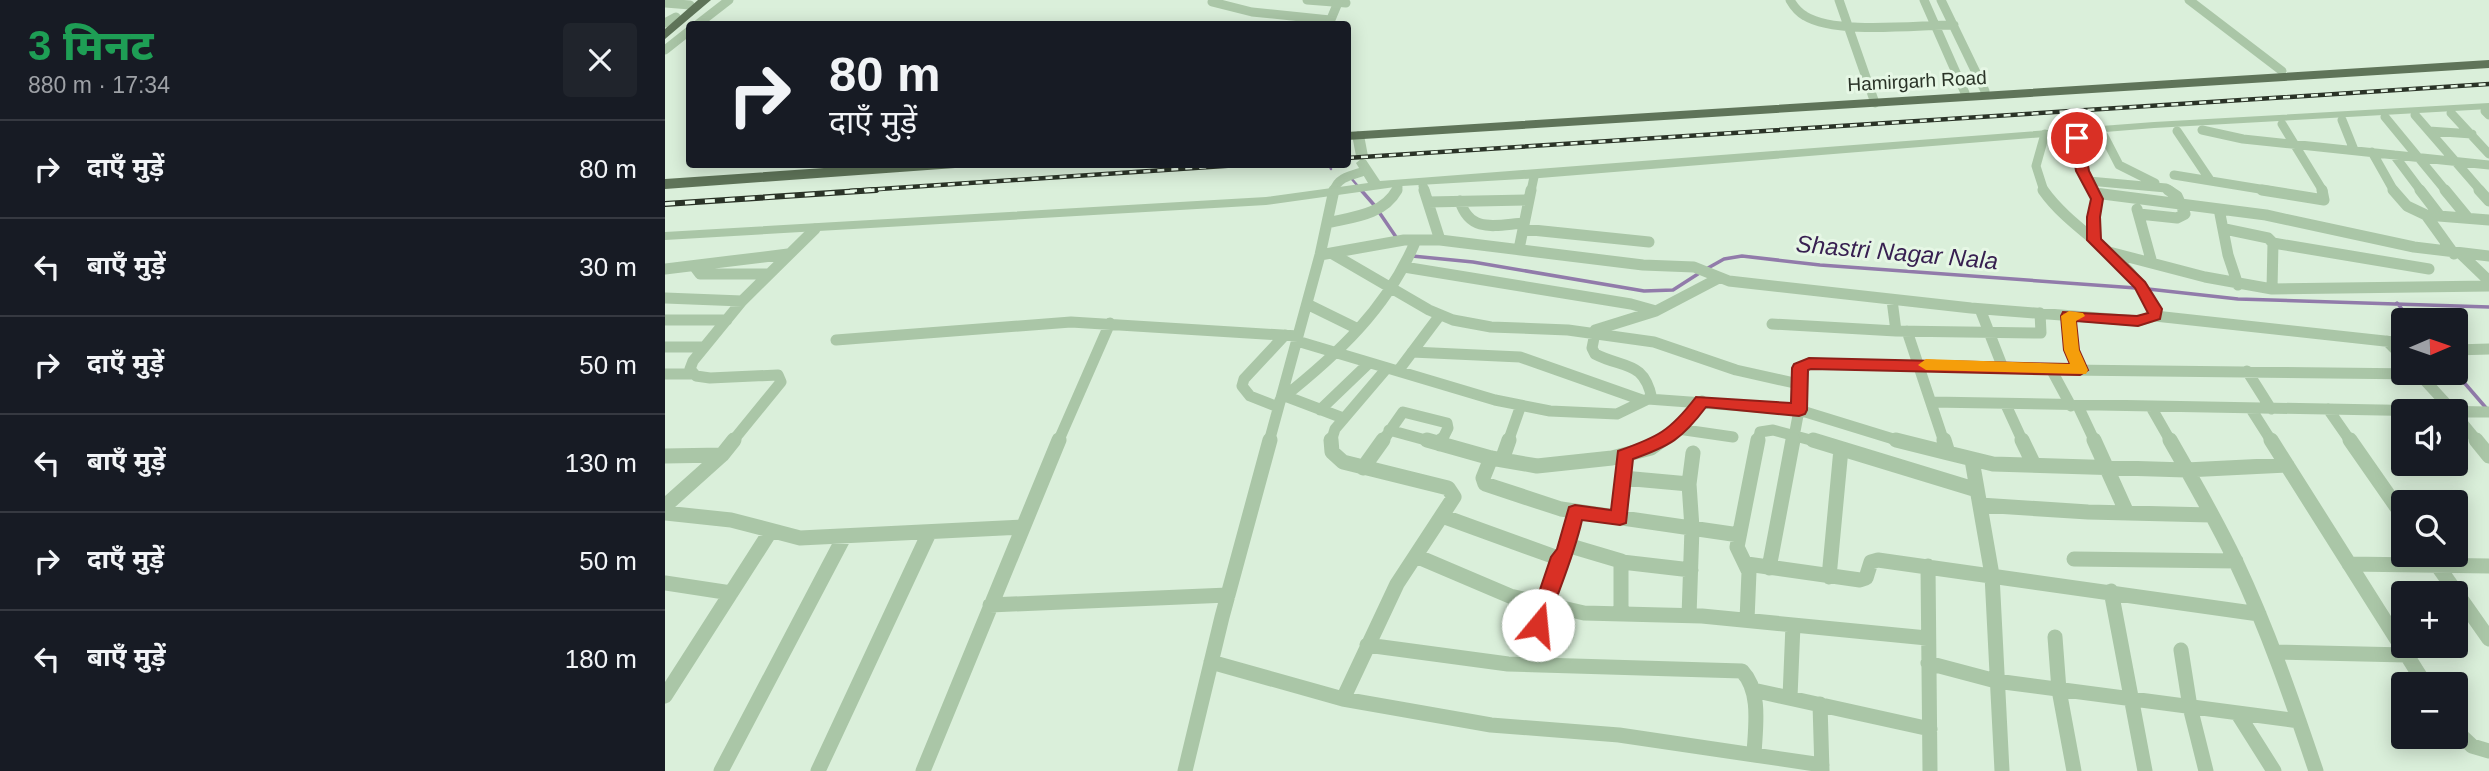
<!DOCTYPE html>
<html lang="hi">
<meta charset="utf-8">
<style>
:root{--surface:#171b24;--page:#20242c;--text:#f1f3f6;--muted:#9ea1a6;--line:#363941}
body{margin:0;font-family:Helvetica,"Noto Sans Devanagari",sans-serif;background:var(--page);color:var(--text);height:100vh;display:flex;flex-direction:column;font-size:26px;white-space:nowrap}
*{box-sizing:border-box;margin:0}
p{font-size:23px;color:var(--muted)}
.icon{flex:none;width:38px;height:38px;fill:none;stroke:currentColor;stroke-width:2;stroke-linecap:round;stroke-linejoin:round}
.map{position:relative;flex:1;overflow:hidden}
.panel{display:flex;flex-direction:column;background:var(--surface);width:665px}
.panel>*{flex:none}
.guide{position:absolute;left:21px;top:21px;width:665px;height:147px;border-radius:7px;box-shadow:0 4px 18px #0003;background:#171b24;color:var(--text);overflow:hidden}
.needle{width:46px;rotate:88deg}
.controls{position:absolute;left:1726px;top:308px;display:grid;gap:14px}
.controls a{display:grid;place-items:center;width:77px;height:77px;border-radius:7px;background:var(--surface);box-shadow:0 4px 18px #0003;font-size:35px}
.pin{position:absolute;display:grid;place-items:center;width:60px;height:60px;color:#fff;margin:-30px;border:4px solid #fff;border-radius:50%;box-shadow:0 2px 7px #0007}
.me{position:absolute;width:77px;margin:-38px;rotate:17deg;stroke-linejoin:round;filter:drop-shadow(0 0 5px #0008)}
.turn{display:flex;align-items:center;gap:24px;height:147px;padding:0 28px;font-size:32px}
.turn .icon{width:91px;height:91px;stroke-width:2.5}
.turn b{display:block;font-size:49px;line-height:60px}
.round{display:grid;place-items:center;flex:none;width:74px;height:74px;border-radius:7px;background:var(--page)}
.headline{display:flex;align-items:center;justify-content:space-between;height:119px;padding:0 28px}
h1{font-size:42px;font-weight:800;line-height:52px;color:#1e9e55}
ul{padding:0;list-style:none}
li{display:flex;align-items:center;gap:21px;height:98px;padding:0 28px;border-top:2px solid var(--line)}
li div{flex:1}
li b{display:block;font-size:26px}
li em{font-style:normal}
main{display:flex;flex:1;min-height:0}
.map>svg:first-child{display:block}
</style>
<main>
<section class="panel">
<div class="headline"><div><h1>3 मिनट</h1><p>880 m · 17:34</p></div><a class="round"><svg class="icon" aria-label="close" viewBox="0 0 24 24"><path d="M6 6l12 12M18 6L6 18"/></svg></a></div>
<ul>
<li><svg class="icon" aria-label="right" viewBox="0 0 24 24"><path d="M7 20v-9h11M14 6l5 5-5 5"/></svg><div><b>दाएँ मुड़ें</b></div><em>80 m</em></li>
<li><svg class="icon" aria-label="left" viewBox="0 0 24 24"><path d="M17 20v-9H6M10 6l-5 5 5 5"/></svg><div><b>बाएँ मुड़ें</b></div><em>30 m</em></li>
<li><svg class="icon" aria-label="right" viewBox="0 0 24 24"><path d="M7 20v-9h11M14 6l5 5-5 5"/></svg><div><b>दाएँ मुड़ें</b></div><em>50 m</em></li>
<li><svg class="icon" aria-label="left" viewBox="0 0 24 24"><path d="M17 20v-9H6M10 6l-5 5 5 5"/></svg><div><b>बाएँ मुड़ें</b></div><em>130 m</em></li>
<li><svg class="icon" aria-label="right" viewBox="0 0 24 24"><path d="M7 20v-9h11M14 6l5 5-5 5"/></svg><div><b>दाएँ मुड़ें</b></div><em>50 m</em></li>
<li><svg class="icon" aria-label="left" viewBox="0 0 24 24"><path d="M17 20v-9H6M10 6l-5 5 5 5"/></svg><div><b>बाएँ मुड़ें</b></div><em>180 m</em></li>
</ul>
</section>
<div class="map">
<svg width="1824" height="771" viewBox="0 0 1824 771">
<rect width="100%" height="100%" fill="#daefda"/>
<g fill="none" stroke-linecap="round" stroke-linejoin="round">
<path stroke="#917baa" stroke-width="2.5" d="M664,164l2,5
M686,178l11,13"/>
<path stroke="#917baa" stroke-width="3.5" d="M696,190l14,16
M714,212l17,25
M747,256l61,6 171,29 29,-1 28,-18
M1043,268l16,-9 18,-3 78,9 316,23
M1483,289l90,10 251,8
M1732,303l14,17
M1790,372l32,37"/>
<path stroke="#aac6a7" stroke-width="9" d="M642,0l39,3
M1125,0c4,7 8,12 15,16 31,19 112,9 149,9
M1174,0l36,103
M1259,0l41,93
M1276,0l44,91
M1524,0l93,71
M547,2l40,10 78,8
M0,3l25,2
M0,23l11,-6
M33,24l31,-24
M0,50l24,-19
M1820,111l4,4
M1786,113l38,41
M1750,115l66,76
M1720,117l61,74
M1677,120l12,30
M1617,124l41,67
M1537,130l41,9 246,26
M1512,131l33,49
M1764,131l43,3
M1439,136l15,29 36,18
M1412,138l5,33 11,20
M1707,152l22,39
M1729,155l27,36
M1509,175l98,16
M1424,181l77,7 5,3
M758,186l2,5
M669,191c3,-14 19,-16 31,-20
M731,191l2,-4
M866,191l3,-14
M1379,191l-8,-25 9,-32"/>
<path stroke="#aac6a7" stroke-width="11" d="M759,190l16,50
M1427,190l5,9 -4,18 1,23
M1597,190l62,10 -2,-10
M1728,190l14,16 19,9
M1755,190l20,26
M1780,190l23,28
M1814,190l10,11
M1430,193l171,22 148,32 75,9
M795,201c10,33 36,24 64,22
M763,202l100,-2
M1472,209l15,54
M1554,209l9,46 10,30
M1474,214l38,4 8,-4 -8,-18 -9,-6
M662,223c26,-6 56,-8 70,-33
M858,229l126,13
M1560,229l43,9 5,5
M854,249l12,-59
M1444,252l96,25 67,12 217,-3
M666,253l98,57 24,10 38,7 77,3 86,12 82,28 63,14
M1789,254l-28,-39 63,5
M655,255l84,-15h36l203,25 51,2 35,14 242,27 167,13 17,-5c-15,-56 -80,-80 -112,-126
M1797,255l27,26
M29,266l6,8h68
M739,267l227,37 25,7
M0,269l123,-15
M1607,289l1,-46 156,26
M0,298l77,3
M1227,300l4,31
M642,304l51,25
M1315,309l23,59
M1403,316l3,34 9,20
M1490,316l248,27
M0,320h62
M1107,324l124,7 145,2 -1,-20
M930,330l61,-19 63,-33
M1242,331l37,111
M930,333l-3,15 3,6c29,15 49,6 57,45
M171,340l235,-18 227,14
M632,341l198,59 55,11 67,3 31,-15 151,11 -6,32
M1722,341l16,16
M0,347h39
M1790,350l34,-1
M747,352l108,5 122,43
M1386,369l20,37
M733,371l42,-56
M1582,371l24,38
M1753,373l35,38
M0,374h26
M620,396l58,22
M615,400c57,-45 108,-92 136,-160
M1267,402l557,10
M1341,405l17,37
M1413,406l17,36
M613,407l-28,-11 -8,-10 2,-7 41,-44
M1486,407l20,35
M1586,409l21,33
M1663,409l23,33
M655,410l49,-47
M1790,414l23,28
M1013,429l55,8
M724,430l44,12
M67,442l49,-60 -3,-7 -68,3 -14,-2 -6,-7 3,-8 49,-60 73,-72
M393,442l52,-119
M604,442l51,-187 14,-65
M666,442l4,-13 52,-61
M717,442l21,-30 44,11 1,5 -7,14
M843,442l13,-37
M994,442l25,-18 18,-23
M1093,442l2,-10 13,-2 45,12
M1238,442l-104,-32 1,-42 9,-5 259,7 351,4"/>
<path stroke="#aac6a7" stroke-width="15" d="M666,440l1,12 11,10 105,26 6,9 -57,87 -54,115
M762,440l64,18 46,8 75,-8 39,-10 11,-8
M1148,440l164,50
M1231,440l52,13
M1279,440l4,13 45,11 193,6 101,-5
M1357,440l12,25
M1429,440l33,73
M1505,440c23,40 46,80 66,122 32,68 56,138 80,209
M1606,440l154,244
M1685,440l53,76
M1811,440l13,16
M775,444l2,-4
M0,456l57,-1
M826,458l-8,20 2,6 76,25 178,26
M837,460l7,-20
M1307,460l20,115 10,196
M698,468l20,-28
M958,478l66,6
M1315,505l108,7 123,3
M0,506l57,-51 12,-15
M0,513l66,7 69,18 222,-11
M777,516l116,42 7,-5 10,-41
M955,518l5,-63
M902,545l54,16v53
M1765,555l59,84
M751,556l94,40 74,17 118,3 225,22
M1409,559l162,2
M957,562l69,8
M1082,564l113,16 6,-2 5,-16 7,-2 381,54
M1684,564l140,2
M1263,566l2,205
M1104,568l24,-128
M1164,577l12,-128
M0,583l66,10
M1446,591l34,180
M325,605l238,-10
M1024,616l3,-88 -3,-44 4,-31
M1082,620l2,-48 -12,-25 21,-107
M1390,637l4,53 15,81
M702,645l141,19 234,7c20,21 13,58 12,84
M1516,650l9,57 16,64
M1610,652l131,3
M546,662l132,37 148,26 128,10 203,30
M1263,663l68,18 303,40
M861,664l34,-107
M1088,690l177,39
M0,696l105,-164
M1125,697l3,-72
M1155,704l2,67
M1573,714l36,57
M1790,730l17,16 17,5
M56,771l123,-234
M153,771l111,-238
M258,771l136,-331
M520,771l37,-154 48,-177"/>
<path fill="#aac6a7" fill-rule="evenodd" d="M669,0h10l-10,24h-10z
M1824,103v6l-335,19 -614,50 -138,8 -136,19 -601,35v-8l601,-35 102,-14 -12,-20 5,-4 -5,-3 -4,-21 6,-4 6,4 4,21 -5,3 3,1 14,21 774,-59z"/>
<path fill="#5f7459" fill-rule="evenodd" d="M33,0h13l-46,39v-10z
M1824,60v8l-1142,72v-8z
M217,164h80l-7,4 -290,21v-10z"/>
<g stroke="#2a3327" stroke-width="4.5">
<path id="rail-far1" d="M682,158l1142,-74
M185,191l404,-27"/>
</g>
<g stroke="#2a3327" stroke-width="6">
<path id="rail" d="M0,204l211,-14"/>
</g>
<use href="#rail-far1" stroke="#e6f7e5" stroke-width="2.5" stroke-dasharray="7" stroke-linecap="butt"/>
<use href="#rail" stroke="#e6f7e5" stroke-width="3.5" stroke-dasharray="10" stroke-linecap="butt"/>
</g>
<path fill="#d93025" stroke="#8d1f18" stroke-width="2" d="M1412,134l6,4 6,33 14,28 -3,18 1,22 44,43 17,27 -2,10 -22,7 -62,-5 3,29 9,20 -8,5 -269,-6 -3,1 -1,40 -2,4 -6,2 -93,-9c-24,32 -36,39 -73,52l-7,64 -6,2 -38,-5c-8,36 -23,69 -35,105l-2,6 -7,3 -7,-3 -3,-6 23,-68 6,-8 12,-42 6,-2 36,5 7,-59c40,-14 52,-20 78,-54l95,6 1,-35 2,-4 15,-6 261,6 -6,-14 -3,-34 2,-4 74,4 11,-3 -13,-25 -48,-48v-23l4,-18 -15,-28 -5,-33z"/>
<path fill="#f59e0b" d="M1404,311l14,2 2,3 -9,5 3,29 9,20 -2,4 -160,-4 -8,-5 8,-6 144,5 -6,-14 -3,-34z"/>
<g text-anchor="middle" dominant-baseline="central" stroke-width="6" stroke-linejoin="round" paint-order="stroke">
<g font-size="19" fill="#2a3327" stroke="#e6f7e5">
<text transform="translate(1252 81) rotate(-3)">Hamirgarh Road</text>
</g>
<g font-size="24" font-style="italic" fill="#382051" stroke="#e6f7e5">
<text transform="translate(1232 252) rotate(5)">Shastri Nagar Nala</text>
</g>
</g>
</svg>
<div class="controls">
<a><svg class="needle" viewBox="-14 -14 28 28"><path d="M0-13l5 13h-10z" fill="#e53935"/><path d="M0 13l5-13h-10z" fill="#9ea1a6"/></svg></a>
<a><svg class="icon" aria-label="sound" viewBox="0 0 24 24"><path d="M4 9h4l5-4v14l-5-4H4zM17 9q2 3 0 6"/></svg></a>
<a><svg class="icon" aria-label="search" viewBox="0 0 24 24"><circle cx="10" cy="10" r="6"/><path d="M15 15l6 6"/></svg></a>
<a>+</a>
<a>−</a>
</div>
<div class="pin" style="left:1412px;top:138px;background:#d93025"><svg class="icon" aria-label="arrive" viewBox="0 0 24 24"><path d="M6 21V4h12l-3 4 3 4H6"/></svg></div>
<svg class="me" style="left:873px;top:625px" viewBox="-20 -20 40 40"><circle r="19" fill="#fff"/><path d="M0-13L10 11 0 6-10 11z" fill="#d93025"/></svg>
<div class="guide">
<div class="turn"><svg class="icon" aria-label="right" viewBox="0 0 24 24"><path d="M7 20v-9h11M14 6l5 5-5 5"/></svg><div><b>80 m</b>दाएँ मुड़ें</div></div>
</div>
</div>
</main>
